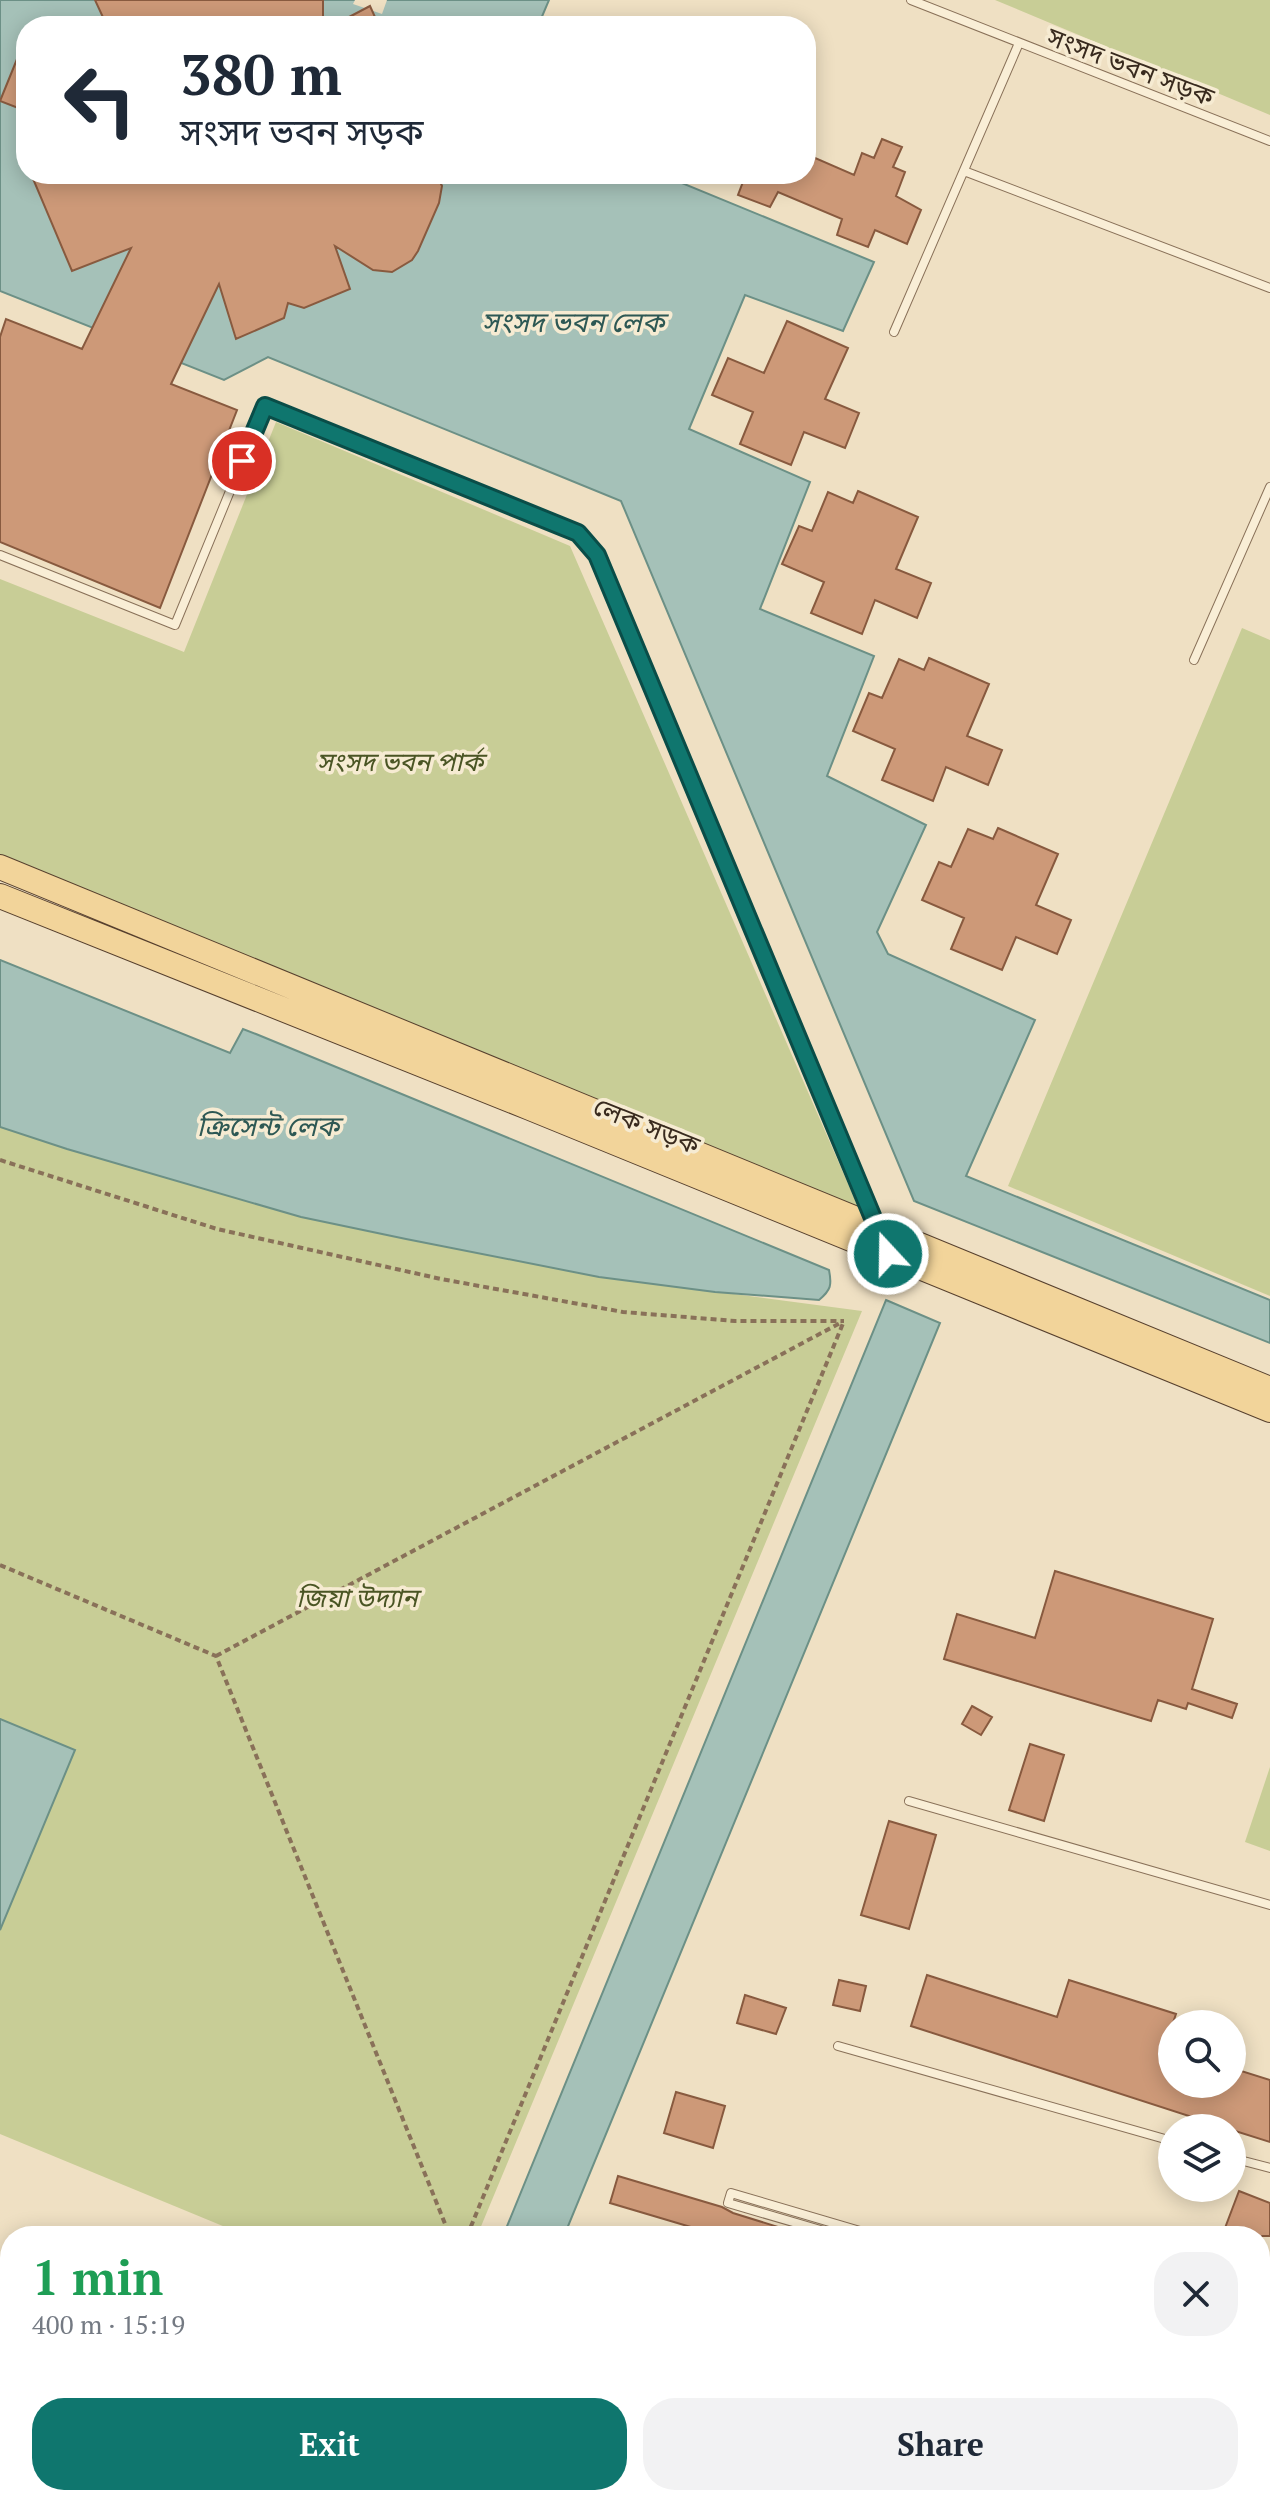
<!DOCTYPE html>
<meta charset="utf-8">
<style>
:root{--surface:#fff;--page:#f2f2f3;--text:#1f2937;--muted:#747a83;--accent:#0f766e}
body{margin:0;font-family:"PT Serif","Noto Sans Bengali",serif;background:var(--page);color:var(--text);height:100vh;display:flex;flex-direction:column;font-size:30px;white-space:nowrap}
*{box-sizing:border-box;margin:0}
p{font-size:26px;color:var(--muted)}
.icon{flex:none;width:44px;height:44px;fill:none;stroke:currentColor;stroke-width:2;stroke-linecap:round;stroke-linejoin:round}
.map{position:relative;flex:1;overflow:hidden}
.sheet{position:absolute;left:0px;top:2226px;width:1270px;height:280px;display:flex;flex-direction:column;background:var(--surface);border-radius:32px 32px 0 0;box-shadow:0 4px 20px #0003}
.sheet>*{flex:none}
.hud{position:absolute;left:16px;top:16px;width:800px;height:168px;border-radius:32px;box-shadow:0 4px 20px #0003;background:#fff;color:var(--text);overflow:hidden}
.tools{position:absolute;left:1158px;top:2010px;display:grid;gap:16px}
.tools a{display:grid;place-items:center;width:88px;height:88px;border-radius:50%;background:var(--surface);box-shadow:0 4px 20px #0003;font-size:40px}
.pin{position:absolute;display:grid;place-items:center;width:68px;height:68px;color:#fff;margin:-34px;border:4px solid #fff;border-radius:50%;box-shadow:0 2px 8px #0007}
.me{position:absolute;width:88px;margin:-44px;rotate:339deg;stroke-linejoin:round;filter:drop-shadow(0 0 6px #0008)}
.turn{display:flex;align-items:center;gap:28px;height:168px;padding:0 32px;font-size:36px}
.turn .icon{width:104px;height:104px;stroke-width:2.5}
.turn b{display:block;font-size:56px;line-height:68px}
.round{display:grid;place-items:center;flex:none;width:84px;height:84px;border-radius:32px;background:var(--page)}
.summary{display:flex;align-items:center;justify-content:space-between;height:136px;padding:0 32px}
h1{font-size:48px;font-weight:700;line-height:60px;color:#1e9e55}
.action{display:flex;gap:16px;margin-top:auto;padding:16px 32px}
.action a{flex:1;height:92px;border-radius:32px;background:var(--accent);color:#fff;font-size:32px;font-weight:700;line-height:92px;text-align:center}
.action a+a{background:var(--page);color:var(--text)}
.map>svg:first-child{display:block}
</style>
<div class="map">
<svg width="1270" height="2506" viewBox="0 0 1270 2506">
<rect width="100%" height="100%" fill="#efe0c3"/>
<path fill="#c8cd96" d="M995,0h275v115z
M276,422l294,124 289,663 -859,-349v-281l184,73z
M1242,628l28,12v656l-262,-110z
M0,1123l576,150 286,38 -385,925h-230l-247,-102z
M1270,1767v84l-25,-9z"/>
<path fill="#a5c1b8" stroke="#6c9086" stroke-width="2" d="M0,0h549l-11,26h-512v148h634l214,88 -31,69 -98,-36 -56,134 121,53 -50,127 114,47 -47,120 99,49 -49,107 11,22 147,66 -69,156 304,124v43l-356,-142 -293,-700 -353,-144 -44,23 -224,-89z
M0,960l230,93 13,-24 13,5 573,236c3,15 2,20 -10,30l-104,-8 -116,-15 -193,-38 -105,-22 -234,-68 -67,-22z
M886,1300l54,23 -376,913h-61z
M0,1719l75,31 -75,180z
M399,2496h65l-4,10h-64z"/>
<path fill="#efe0c3" d="M355,0h32l-5,14 -29,-10z"/>
<path fill="#cd9978" stroke="#885a3f" stroke-width="2" d="M95,0h228v26h-216z
M370,6l9,20h-47z
M26,37v74l-26,-10z
M882,139l20,8 -9,20 12,5 -9,24 25,14 -14,34 -32,-14 -7,17 -31,-12 5,-16 -64,-27 -8,15 -32,-12 8,-21h60v-20l48,21 8,-22 12,5z
M31,174h405l6,12 -3,17 -21,48 -6,9 -20,12 -19,-2 -38,-24 15,43 -46,19 -16,-5 -4,15 -48,21 -17,-55 -48,100 66,26 -77,198 -160,-66v-205l6,-18 76,30 49,-101 -59,23z
M787,321l61,27 -23,51 34,14 -14,35 -41,-16 -13,33 -51,-21 13,-32 -41,-17 16,-37 36,15z
M858,491l60,26 -22,52 35,14 -14,35 -42,-18 -13,34 -51,-21 13,-31 -42,-18 17,-38 13,5 16,-39 25,11z
M929,658l60,26 -22,52 35,14 -14,35 -42,-18 -13,34 -51,-21 13,-31 -42,-18 16,-38 13,5 17,-39 25,11z
M998,828l60,26 -22,51 35,15 -14,34 -41,-17 -14,33 -51,-21 13,-31 -42,-18 17,-38 12,5 17,-38 25,10z
M1055,1571l158,48 -21,70 45,15 -5,14 -44,-15 -2,6 -28,-9 -7,21 -207,-62 13,-45 78,24z
M972,1706l20,11 -11,18 -19,-11z
M1030,1744l34,11 -20,66 -35,-11z
M889,1821l47,14 -27,94 -48,-14z
M927,1975l130,42 12,-37 107,34 -11,32 7,2v36h60v-16l38,12v62l-38,-12v-2h-6l-315,-102z
M839,1980l27,6 -6,25 -27,-6z
M745,1995l41,13 -10,26 -39,-11z
M676,2092l49,14 -12,42 -49,-15z
M618,2176l104,31 11,6 61,19v4h-73l-111,-33z
M1239,2191l31,12v33h-48z"/>
<g fill="none" stroke-linecap="round" stroke-linejoin="round">
<g stroke="#897159" stroke-width="10">
<path id="service" d="M911,0l359,141
M964,171l306,117
M894,332l125,-289
M0,555l175,70 90,-219 313,127 19,22 280,668
M1194,660l76,-173
M909,1801l361,104
M838,2046l334,95
M1232,2158l38,10
M841,2236l-113,-33 3,-10 146,43
M0,2277l10,4
M1260,2349l10,3
M1260,2359l10,3
M1260,2461l10,3
M263,2496l4,10
M1026,2496l34,10"/>
</g>
<g stroke="#897159" stroke-width="22">
<path id="tertiary" d="M1260,2418l10,-12
M1189,2506l8,-10"/>
</g>
<g stroke="#57402e" stroke-width="26">
<path id="primary" d="M0,867l1270,522
M0,896l530,212 740,302"/>
</g>
<path stroke="#897159" stroke-width="4" stroke-dasharray="6 4" stroke-linecap="butt" d="M0,1160l217,69 224,50 182,33 112,9h109
M0,1565l216,91 234,580
M216,1656l626,-334
M467,2236l377,-915"/>
<use href="#service" stroke="#f9eed6" stroke-width="8"/>
<use href="#tertiary" stroke="#f9eed6" stroke-width="20"/>
<use href="#primary" stroke="#f2d49a" stroke-width="24"/>
</g>
<g fill="none" stroke-linecap="round" stroke-linejoin="round">
<g stroke="#0a4d48" stroke-width="20">
<path id="route" d="M242,461l23,-55 313,127 19,22 291,699"/>
</g>
<use href="#route" stroke="#0f766e" stroke-width="14"/>
</g>
<g text-anchor="middle" dominant-baseline="central" stroke-width="7" stroke-linejoin="round" paint-order="stroke">
<g font-size="26" fill="#382a1e" stroke="#f6ebd2">
<text transform="translate(1131 66) rotate(21)">সংসদ ভবন সড়ক</text>
<text transform="translate(647 1125) rotate(22)">লেক সড়ক</text>
</g>
<g font-size="26" font-style="italic" fill="#4a5524" stroke="#f6ebd2">
<text x="400" y="761">সংসদ ভবন পার্ক</text>
<text x="357" y="1597">জিয়া উদ্যান</text>
</g>
<g font-size="28" font-style="italic" fill="#2d5854" stroke="#f6ebd2">
<text x="573" y="321">সংসদ ভবন লেক</text>
<text x="268" y="1125">ক্রিসেন্ট লেক</text>
</g>
</g>
</svg>
<div class="tools">
<a><svg class="icon" aria-label="search" viewBox="0 0 24 24"><circle cx="10" cy="10" r="6"/><path d="M15 15l6 6"/></svg></a>
<a><svg class="icon" aria-label="layers" viewBox="0 0 24 24"><path d="M12 4l9 5-9 5-9-5zM3 14l9 5 9-5"/></svg></a>
</div>
<div class="pin" style="left:242px;top:461px;background:#d93025"><svg class="icon" aria-label="arrive" viewBox="0 0 24 24"><path d="M6 21V4h12l-3 4 3 4H6"/></svg></div>
<svg class="me" style="left:888px;top:1254px" viewBox="-20 -20 40 40"><circle r="17" fill="#0f766e" stroke="#fff" stroke-width="3"/><path d="M0-11L8 9 0 5-8 9z" fill="#fff"/></svg>
<div class="hud">
<div class="turn"><svg class="icon" aria-label="left" viewBox="0 0 24 24"><path d="M17 20v-9H6M10 6l-5 5 5 5"/></svg><div><b>380 m</b>সংসদ ভবন সড়ক</div></div>
</div>
<section class="sheet">
<div class="summary"><div><h1>1 min</h1><p>400 m · 15:19</p></div><a class="round"><svg class="icon" aria-label="close" viewBox="0 0 24 24"><path d="M6 6l12 12M18 6L6 18"/></svg></a></div>
<div class="action"><a>Exit</a><a>Share</a></div>
</section>
</div>
